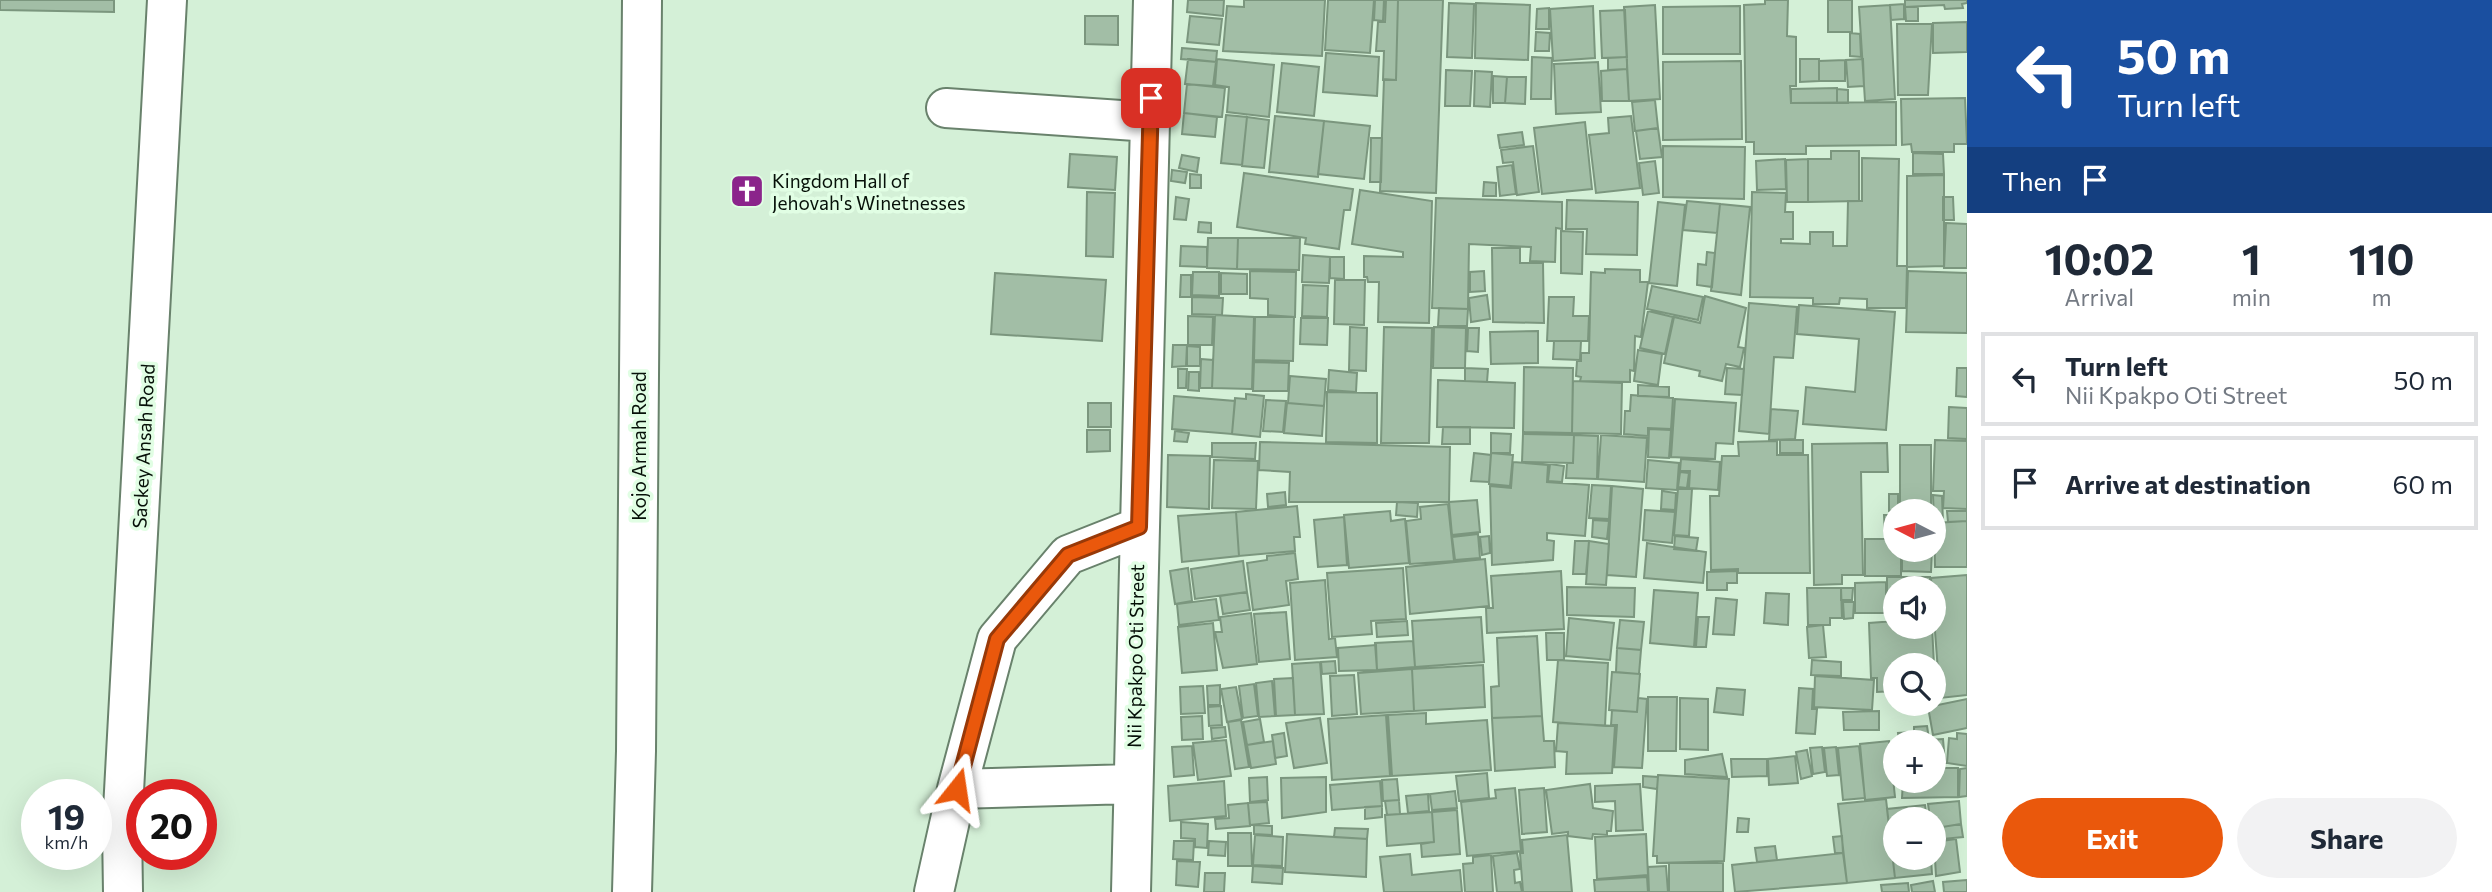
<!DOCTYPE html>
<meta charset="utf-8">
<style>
:root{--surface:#fff;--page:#f2f2f3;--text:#1f2937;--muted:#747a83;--line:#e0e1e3;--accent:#ea580c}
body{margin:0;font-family:Commissioner,sans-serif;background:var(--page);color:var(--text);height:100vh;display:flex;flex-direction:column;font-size:26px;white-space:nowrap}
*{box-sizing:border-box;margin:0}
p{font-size:23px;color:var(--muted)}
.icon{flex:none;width:38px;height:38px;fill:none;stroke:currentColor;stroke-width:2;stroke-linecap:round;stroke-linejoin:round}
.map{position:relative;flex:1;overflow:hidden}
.details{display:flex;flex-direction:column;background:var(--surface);width:525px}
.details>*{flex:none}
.banner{background:#1a4fa0;color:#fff;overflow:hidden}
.needle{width:46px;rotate:276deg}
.buttons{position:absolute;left:1883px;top:499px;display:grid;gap:14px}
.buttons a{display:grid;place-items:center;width:63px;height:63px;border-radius:50%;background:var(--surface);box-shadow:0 7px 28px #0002;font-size:35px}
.speed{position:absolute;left:21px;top:779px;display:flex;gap:14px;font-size:35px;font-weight:700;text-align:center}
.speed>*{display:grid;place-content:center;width:91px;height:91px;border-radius:50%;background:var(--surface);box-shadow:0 7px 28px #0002;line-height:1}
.speed small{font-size:18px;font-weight:400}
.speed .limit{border:10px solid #d22;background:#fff;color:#111}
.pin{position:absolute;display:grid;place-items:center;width:60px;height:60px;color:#fff;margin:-30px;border-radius:14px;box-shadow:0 4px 10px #0006}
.me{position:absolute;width:77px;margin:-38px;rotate:15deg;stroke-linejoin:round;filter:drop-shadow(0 0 5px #0008)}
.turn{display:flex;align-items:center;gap:24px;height:147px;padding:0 35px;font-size:32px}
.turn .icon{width:91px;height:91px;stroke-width:2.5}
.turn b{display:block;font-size:49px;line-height:60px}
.then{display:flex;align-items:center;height:66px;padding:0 35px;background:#0003;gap:14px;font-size:26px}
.eta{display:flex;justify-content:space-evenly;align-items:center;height:119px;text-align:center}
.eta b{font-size:42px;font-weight:700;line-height:49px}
.cta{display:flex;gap:14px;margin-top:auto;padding:14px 35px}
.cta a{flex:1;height:80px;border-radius:42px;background:var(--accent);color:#fff;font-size:28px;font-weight:700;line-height:80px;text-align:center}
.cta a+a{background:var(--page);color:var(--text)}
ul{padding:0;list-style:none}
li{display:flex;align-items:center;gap:21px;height:94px;margin:0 14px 10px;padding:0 21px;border:4px solid var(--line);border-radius:0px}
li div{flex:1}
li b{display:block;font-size:26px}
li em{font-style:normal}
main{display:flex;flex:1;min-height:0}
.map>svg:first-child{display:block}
</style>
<main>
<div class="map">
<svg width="1967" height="892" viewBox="0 0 1967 892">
<rect width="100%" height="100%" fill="#d4f0d7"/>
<path fill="#a2bea6" stroke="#7b967e" stroke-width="2" d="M0,0h114v12l-114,-2z
M1188,0h36l-1,16 -36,-4z
M1244,0h81l-3,56 -99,-5 4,-45 17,1z
M1328,0h46l-4,53 -45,-3z
M1375,0h9l-1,21 -9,-1z
M1386,0h12l-2,80h-13l1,-29h-8l2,-29h7z
M1398,0h45l-7,193 -56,-2 4,-112 12,1z
M1765,0h23l-1,36 9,1v49h-6l1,17 105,-1v43l-90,1v8h-52v-12h-8l-2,-137 21,-1z
M1828,0h24v32h-24z
M1905,0h62v3l-5,1 1,4 -18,1 -1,-4 -39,2z
M1449,3l25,1 -2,54 -25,-1z
M1476,3l54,2 -2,55 -53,-2z
M1904,4v15l-13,1 -1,-15z
M1655,5l5,94 -31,2 -5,-94z
M1890,5l5,94 -30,2 -6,-94z
M1593,6l2,52 -42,3 -3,-52z
M1740,6v48h-77v-47z
M1905,7h13v14h-12z
M1549,8v21h-13l1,-20z
M1625,10l2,47 -25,1 -2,-47z
M1085,16h33v29l-33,-1z
M1190,16l32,3 -3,26 -32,-3z
M1967,22v30l-34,1v-30z
M1897,24h35l-4,71h-30z
M1536,32l14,1 -1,18h-14z
M1850,33l10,1 1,23 -11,-1z
M1182,48l35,3 -1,11 -35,-3z
M1326,53l53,4 -2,39 -54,-4z
M1532,57l20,1 -1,41h-20z
M1627,57v12l-19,1v-12z
M1188,59l28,3 -3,24 -28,-2z
M1217,59l57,6 -5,52 -42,-5 2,-25 -14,-2z
M1800,59h19v22l-19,1z
M1863,59l1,27 -16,1 -2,-27z
M1845,60v21h-26v-20z
M1741,61l1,78 -79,1v-78z
M1598,62l3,50 -45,2 -2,-50z
M1282,63l37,4 -5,49 -37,-4z
M1627,69l2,32h-27l-1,-30z
M1446,70l26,1 -2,35h-25z
M1475,71l17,1 -2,35 -16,-1z
M1493,76l14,1 -2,26h-12z
M1507,77h19l-1,27 -20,-1z
M1187,84l38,4 -3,29 -38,-4z
M1837,88v15h-46v-14z
M1837,89l11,1v13h-11z
M1965,98l2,46h-13v8h-42l-1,-8 -9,1 -1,-46z
M1655,100l3,28 -23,3 -3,-29z
M1184,113l33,4 -2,20 -33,-3z
M1226,115l21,2 -5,48 -21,-2z
M1275,116l49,5 -6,56 -49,-5z
M1631,116l9,72 -44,5 -7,-58 20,-2 -1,-15z
M1247,117l22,3 -5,48 -22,-2z
M1324,121l46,5 -6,53 -46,-5z
M1585,122l7,67 -50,5 -8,-66z
M1658,128l4,29 -22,2 -4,-28z
M1522,132l2,13 -24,3 -2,-13z
M1371,138h11l-1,44h-11z
M1533,146l6,46 -22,3 -4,-33 -10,1 -2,-13z
M1663,146l82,1 -1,52 -81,-2z
M1831,151h28v50l-51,1v-43h23z
M1913,153l30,1 1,20h-31z
M1070,154l47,3 -2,33 -47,-3z
M1182,155l17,3 -2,14 -18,-4z
M1862,158l37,1 -2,107h10l-1,42h-39v-9l-27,-1 -1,6h-26v-6l-63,-1 2,-105 34,1 -1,19h8v27h-12v4l29,1v-12h23v14h14l1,-45h14z
M1785,159l1,30 -29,1 -1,-29z
M1808,159v43h-21l-1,-42z
M1655,161l4,32 -16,2 -4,-32z
M1512,165l4,29 -16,2 -3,-29z
M1172,170l15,2 -2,11 -14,-2z
M1244,173l109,16 -3,21h-6l-5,39 -34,-5 1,-6 -69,-11z
M1190,174l11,1v13h-11z
M1944,175v91l-37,1v-91z
M1484,182l12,1v13h-13z
M1360,190l72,11 -3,122 -51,-1 1,-40h-11l-1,-5h-3v-21l39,1v-5l-51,-8z
M1087,192l28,1 -2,64 -27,-1z
M1176,197l13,2 -3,21 -12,-1z
M1943,197h10l1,23h-11z
M1436,198l126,4v27l-6,-1 -1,34 -25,-1 1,-14 -62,-3 -1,65 -36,-1z
M1567,200l71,2 -1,53 -51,-1 1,-25h-21z
M1687,201l33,3 -3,29 -34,-3z
M1658,202l27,3 -8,81 -28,-3z
M1720,204l30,3 -9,88 -30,-4z
M1199,222l12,1v10l-13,-1z
M1946,223l21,1v44h-23z
M1561,231l22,1 -1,42 -21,-1z
M1208,238h30l-1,31 -30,-1z
M1238,238h62l-1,32 -62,-1z
M1181,246l26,1v20l-27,-1z
M1492,248h28v15h23l1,60 -51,-1z
M1707,252l8,1 -3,34 -15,-2 1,-21 8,1z
M1303,255l27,2 -1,26 -27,-1z
M1330,257h14v22l-14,-1z
M1605,269l35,1v12h8l-7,55 -6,-1 -1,35 -4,-1v12l-50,-1 1,-4 -5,-1 1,-15h4v-8h8l2,-81 14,1z
M1250,271l46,1 -1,45 -27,-2v-16l-18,-1z
M1484,271l1,20 -15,1v-20z
M1908,271l59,2v60l-61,-1z
M1193,272h26v24l-27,-1z
M995,273l111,7 -4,61 -111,-7z
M1221,273l26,1v20h-26z
M1181,275h10v22h-11z
M1335,280h30l-1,45 -30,-1z
M1303,285l25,1 -1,31 -25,-1z
M1652,286l51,11 -5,23 -51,-11z
M1487,295l3,24 -19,3 -2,-24z
M1705,296l41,12 -8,39 6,1 -4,19 -14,-3 -4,17 -23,-5 1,-5 -36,-8 10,-46 26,6z
M1192,297l31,1 -1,17 -30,-1z
M1549,297h25l-1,19h16l-1,25h-41z
M1749,303l48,4 -4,51 -19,-1 -5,77 -30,-3z
M1799,305l96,7 -9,118 -83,-6 3,-37 49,5 4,-53 -62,-5z
M1439,308l29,1 -1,17h-29z
M1648,311l25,6 -8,37 -25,-6z
M1215,315l39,2 -2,72 -40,-1z
M1188,316l25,1 -1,28h-24z
M1255,317h39l-1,44 -39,-1z
M1301,318h27l-1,27 -27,-1z
M1350,327l17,1 -1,43 -17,-1z
M1384,327l48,1 -3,115h-48z
M1434,327l32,1 -1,40h-32z
M1468,328h11l-1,24 -11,-1z
M1538,331v32l-47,1 -1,-32z
M1554,341h27l-1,19 -27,-1z
M1173,345h14l-1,21 -14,1z
M1187,346l13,1v19h-13z
M1638,350l24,4 -4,31 -24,-4z
M1201,359l12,1 -1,28h-12z
M1254,362l35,1 -1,28h-35z
M1524,367l49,1 -1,65 -49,-1z
M1465,368l23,1 -1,13 -22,-1z
M1727,368l17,1 -2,26 -17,-1z
M1957,368h10v29l-11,-1z
M1178,369h9l-1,19h-8z
M1329,370l28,3 -1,19 -28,-2z
M1189,372h10v19l-11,-1z
M1290,376l36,3 -2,27 -36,-3z
M1438,380l77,3 -1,45 -77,-1z
M1573,381l49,2 -1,51 -49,-1z
M1638,385l31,2v10l-31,-1z
M1327,392l50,1v50l-51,-1z
M1246,394l18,2 -4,41 -28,-3 3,-36 11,1z
M1631,395l42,3 -2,31 -23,-1v8l-24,-2 1,-23h5z
M1174,396l61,5 -3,33 -60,-5z
M1675,399l61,4 -3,41 -17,-1 -1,16 -44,-2z
M1266,400l20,1 -3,31 -20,-1z
M1088,403h23v24h-23z
M1287,403l37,3 -2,30 -38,-3z
M1949,407l18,1v31l-19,-1z
M1771,409l27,2 -3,28 -26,1z
M1443,427h27v17h-28z
M1649,429l22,1 -2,28 -21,-1z
M1087,430h23v21l-23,1z
M1175,431l14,2 -2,9 -13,-1z
M1491,433l20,1 -1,19h-19z
M1523,434l51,1 -1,28 -51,-1z
M1574,435l24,1 -1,43 -31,-1 1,-15h6z
M1601,435l46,3 -3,44 -46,-3z
M1780,440h23v13h-23z
M1935,440l32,1v68l-24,-1 1,-17h-11z
M1777,441v14h31l2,118h-72v-4l-27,1 -1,-74h9l3,-40h17l-1,-14z
M1260,442l190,5 -1,55h-160l1,-30 -31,-2z
M1212,443h44l-1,16 -43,-2z
M1887,443l1,29h-27l2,103h-21v9l-28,1 -2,-141z
M1900,445h31v66h-31z
M1474,453l17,2 -2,27 -18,-1z
M1491,453l22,2 -3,31 -21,-2z
M1168,455l42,1 -1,53 -42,-2z
M1681,459l39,3 -2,28 -29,-2 1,-17h-10z
M1214,460l44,1 -2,48 -44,-1z
M1648,460l31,3 -2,27 -31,-2z
M1513,462l35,3 -1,17 42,3 -4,51 -38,-3v7l7,1 -1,19 -61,5 -2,-79 21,2z
M1550,464l14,2 -2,16 -14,-1z
M1680,472l9,1 -2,15 -9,-1z
M1592,485l19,1 -2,33 -20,-1z
M1612,486l31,3 -7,88 -29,-2z
M1678,489h14l-3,47 -15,-1z
M1662,491l14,2 -1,17 -14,-1z
M1285,492l1,13 -18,2 -1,-13z
M1889,494h9v16l-9,1z
M1933,495l9,1 1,26 -9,-1z
M1477,500l3,32 -28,3 -3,-33z
M1397,502l21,1 -1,14 -21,-2z
M1448,504l6,57 -44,3 -4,-43 15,-2 -1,-12z
M1297,506l3,31h-6l1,14 -56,5 -3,-44z
M1645,510l30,2 -3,31 -29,-3z
M1390,511l1,10 14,-2 4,44 -60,5 -5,-53z
M1947,511h20v10l-19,1z
M1236,512l3,44 -57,6 -4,-46z
M1884,515h11v22h-10z
M1344,517l3,48 -29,2 -4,-47z
M1593,520l16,1 -2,18 -15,-2z
M1967,521v46h-32l-1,-44z
M1478,534l2,24 -25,2 -3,-23z
M1489,536l1,17 -8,2 -2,-18z
M1675,536l23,2 -2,13 -22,-2z
M1865,539h30v11h6v26h-36z
M1575,541h14l-3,33h-13z
M1589,541l20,3 -3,41 -20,-1z
M1647,543l59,9 -3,31 -59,-5z
M1902,550h30l-1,22 -29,-1z
M1295,553l3,26 -12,2 3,24 -36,5 -6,-47 20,-3v-4z
M1485,559l4,47 -79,8 -4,-47z
M1243,561l4,31 -52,7 -4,-30z
M1188,568l4,33 -17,3 -5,-33z
M1403,568l3,51 -35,2 1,13 -40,3 -5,-64z
M1561,571l3,58 -77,4 -1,-25h7l-2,-32z
M1737,571v12h-10v7h-20v-18z
M1967,575v120l-27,3 -9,-120z
M1887,577h43v11h-35v32h-8z
M1325,580l4,59 6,-1 2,19 -42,3 -5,-77z
M1886,582v31h-31v-30z
M1567,587l68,1 -1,29 -67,-2z
M1807,588h34l1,30h-12v7h-22z
M1841,588h12l-1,12h-11z
M1654,590l44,3 -4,54 -44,-4z
M1247,592l3,18 -27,4 -3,-18z
M1766,593l23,1 -1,31 -24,-2z
M1716,598l21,2 -3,35 -21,-1z
M1216,599l3,21 -40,5 -2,-21z
M1843,602h11l-1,16 -9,1z
M1286,612l4,47 -31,3 -5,-48z
M1251,613l6,51 -34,4 -8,-36h7l-2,-15z
M1481,617l3,45 -69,5 -3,-46z
M1698,617h11l-3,30h-10z
M1569,618l45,5 -4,37 -44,-4z
M1620,620l24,2 -3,28 -24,-2z
M1407,621l1,14 -31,2 -1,-14z
M1895,621v5h37l2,39h-39v26l-18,1v-14h-6l-2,-55z
M1213,623l4,47 -35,3 -4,-46z
M1823,625l3,32 -17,1 -2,-31z
M1546,633h18v27h-17z
M1537,636l5,80 -50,2 -1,-31 8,-1 -2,-48z
M1413,641l2,26 -38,3 -2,-27z
M1376,645l1,25 -38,1 -1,-23z
M1617,648l24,2 -2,24 -23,-2z
M1558,660l50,3 -3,63 -52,-4z
M1812,660l29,2v14l-30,-1z
M1335,661l1,12 -14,1 -1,-12z
M1320,662l4,52 -29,1 -3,-51z
M1483,665l2,42 -71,4 -2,-42z
M1412,669l2,42 -53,3 -3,-41z
M1612,672l28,2 -3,38 -28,-2z
M1354,675l3,39 -25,2 -2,-40z
M1815,676l59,4 -2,30 -58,-3z
M1293,678l2,37 -19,1 -2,-37z
M1272,681l3,35 -16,1 -3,-34z
M1254,684l4,32 -15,2 -4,-32z
M1220,685v20h-12l-1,-19z
M1203,686l2,27 -24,1 -1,-27z
M1236,687l6,32 -15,3 -6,-33z
M1717,688l28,2 -2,25 -29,-3z
M1799,688l14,1 -1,20h5l-2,25 -19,-1z
M1648,697h29l-1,54h-28z
M1638,698l9,1 -5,69 -28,-1 3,-42h-6l1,-15 25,2z
M1680,698l28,1v51l-28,-1z
M1967,699v29l-34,7 -5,-28z
M1221,706l1,19 -13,1 -1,-19z
M1879,711v19h-35l-1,-18z
M1426,713v11l61,-4 4,50 -99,6 -4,-61z
M1386,715l4,61 -58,4 -4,-61z
M1202,716l1,23 -21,1 -1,-23z
M1542,716l2,25h10l1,26 -60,4 -3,-53z
M1320,718l7,45 -33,5 -8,-45z
M1260,719l4,23 -17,3 -4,-23z
M1241,720l8,47 -14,2 -7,-47z
M1558,723l57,3 -3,47 -46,1 1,-22 -11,-1z
M1927,726l2,13h-7v3h-23l-1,-9 16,-1v-5z
M1225,727l1,10 -14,2 -1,-11z
M1284,733l3,23 -12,2 -3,-23z
M1957,733l10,1v32l-20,-3 2,-25 8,1z
M1943,739l2,24 -11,1v-22l-9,-2z
M1226,740l5,36 -33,4 -5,-37z
M1273,741l3,23 -25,4 -4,-23z
M1889,741l6,56 -30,3 -5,-56z
M1192,746l2,29 -20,2 -2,-30z
M1859,746l6,52 -22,2 -5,-52z
M1822,747l3,25 -12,2 -3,-26z
M1836,747l3,28 -12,1 -3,-28z
M1807,750l5,26 -11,3 -5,-27z
M1722,754l5,23 -42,-3v-14z
M1795,756l3,27 -29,2 -1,-26z
M1731,759h36v17l-35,1z
M1934,768h24v29l-56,1 1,-18h31z
M1967,768v28l-8,1 1,-28z
M1487,773l2,25 -30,3 -3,-25z
M1658,775l71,4 -5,82 -67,2v-7h-4z
M1643,776l15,1 -1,12 -14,-2z
M1267,777l1,23 -18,2 -1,-24z
M1326,777v35l-44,6 -1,-40z
M1397,779l2,21 -16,1 -1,-21z
M1224,781l2,35 -56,5 -2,-35z
M1380,781l2,25 -50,4 -2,-25z
M1590,784l3,24 20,3 -2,20h-4v4l-14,-1 -1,5 -24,-3v-4l-16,2 -6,-44z
M1640,784l3,46 -27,1 -1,-30 -20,1v-16z
M1515,788l6,63 -54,5 -6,-54 35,-4 -1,-8z
M1544,788l3,44 -25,2 -3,-44z
M1455,791l2,17 -25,2 -2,-16z
M1428,794l1,17 -21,2 -2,-17z
M1886,799l9,79 -48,5 -9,-79z
M1399,800l1,14 -13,1 -2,-14z
M1959,801l2,23 -19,3v6l-8,1v-15h-4l-2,-15z
M1267,802l2,21 -19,2 -2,-22z
M1248,803l2,23 -34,3 -1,-10 14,-1 -1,-13z
M1925,805l2,14h-32v39h36l1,16 -37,4 -8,-69z
M1382,806v11l-17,2v-12z
M1457,810l3,44 -38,3 -1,-13 13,-2 -2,-30z
M1432,812l2,30 -47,4 -2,-31z
M1738,818l11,1 -1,13h-11z
M1181,822l27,2 -1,24 -12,-1v-8l-14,-1z
M1961,824l2,13 -20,2 -1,-12z
M1254,825l18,1v9l-18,-1z
M1335,828l33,1 -1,10 -33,-2z
M1228,833h23l1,33h-24z
M1287,834l80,5 -1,38 -81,-5z
M1646,834l2,41 -51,4 -2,-42z
M1255,835l28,2 -1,29 -29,-1z
M1567,835l5,57h-49l-3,-39h3l-1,-13z
M1842,836l1,17h-8l-2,-16z
M1956,839l4,33 -24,4 -2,-34z
M1174,841h20l-1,19 -20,-1z
M1209,841l17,1 -1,14 -17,-1z
M1775,846l2,14 -20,2 -2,-14z
M1517,853l3,16 -6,1 1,13 5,-1 2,10h-25l-4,-36z
M1843,853l4,30 -112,9 -3,-27z
M1410,854l2,21 48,-5 2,22h-78l-4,-35z
M1491,855l2,37h-28l-2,-28 10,-1v-6z
M1177,861l23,1 -2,25 -22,-2z
M1669,863h54v29h-54z
M1253,866l30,2 -1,16 -30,-2z
M1666,866l2,26h-19l-1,-25z
M1205,873h20l-1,19h-20z
M1647,877l1,15h-53l-1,-12z
M1967,880v12h-23l-1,-10z
M1933,881l2,11h-23l-1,-7z
M1908,883l1,9h-27l-1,-7z"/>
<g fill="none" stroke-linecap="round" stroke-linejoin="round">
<g stroke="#69826c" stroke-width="42">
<path id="minor" d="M946,108l204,14
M957,789l175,-5
M123,892l-1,-64 45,-828
M632,892l4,-141 6,-751
M934,892l23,-103 40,-150 71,-84 71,-28
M1131,892l22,-892"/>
</g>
<use href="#minor" stroke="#fff" stroke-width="38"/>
</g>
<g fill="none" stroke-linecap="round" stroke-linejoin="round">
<g stroke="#983908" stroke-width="18">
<path id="route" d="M957,789l40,-150 71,-84 71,-28 12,-429"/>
</g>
<use href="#route" stroke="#ea580c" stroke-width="12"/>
</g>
<defs>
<g id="church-square" transform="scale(1.75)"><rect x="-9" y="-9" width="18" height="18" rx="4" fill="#8b248b" stroke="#e1fee4"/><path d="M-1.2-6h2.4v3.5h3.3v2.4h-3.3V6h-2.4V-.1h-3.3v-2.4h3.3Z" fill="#fff"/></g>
</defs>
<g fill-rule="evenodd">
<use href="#church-square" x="747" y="191"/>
</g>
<g text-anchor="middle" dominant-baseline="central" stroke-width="7" stroke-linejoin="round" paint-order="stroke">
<g font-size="19" fill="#061008" stroke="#e1fee4" text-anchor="start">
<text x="772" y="180">Kingdom Hall of<tspan x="772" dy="22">Jehovah's Winetnesses</tspan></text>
</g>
<g font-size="19" fill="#061008" stroke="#e1fee4">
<text transform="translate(143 446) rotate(-87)">Sackey Ansah Road</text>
<text transform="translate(638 446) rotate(-90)">Kojo Armah Road</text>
<text transform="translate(1135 656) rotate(-89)">Nii Kpakpo Oti Street</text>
</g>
</g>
</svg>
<div class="buttons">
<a><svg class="needle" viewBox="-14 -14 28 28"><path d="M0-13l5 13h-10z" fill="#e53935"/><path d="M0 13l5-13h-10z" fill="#747a83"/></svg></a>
<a><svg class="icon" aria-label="sound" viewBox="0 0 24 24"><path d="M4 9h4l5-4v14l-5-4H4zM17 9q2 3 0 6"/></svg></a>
<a><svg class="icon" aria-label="search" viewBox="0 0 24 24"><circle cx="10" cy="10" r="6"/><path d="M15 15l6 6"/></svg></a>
<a>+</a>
<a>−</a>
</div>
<div class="speed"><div>19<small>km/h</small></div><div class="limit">20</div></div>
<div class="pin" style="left:1151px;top:98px;background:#d93025"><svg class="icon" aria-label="arrive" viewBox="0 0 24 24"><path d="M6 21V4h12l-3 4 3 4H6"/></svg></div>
<svg class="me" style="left:957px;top:789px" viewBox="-20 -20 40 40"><path d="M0-17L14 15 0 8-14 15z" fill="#ea580c" stroke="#fff" stroke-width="4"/></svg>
</div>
<section class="details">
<div class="banner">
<div class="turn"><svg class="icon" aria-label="left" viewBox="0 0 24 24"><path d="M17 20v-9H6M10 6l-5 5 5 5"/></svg><div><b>50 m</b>Turn left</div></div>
<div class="then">Then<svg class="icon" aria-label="arrive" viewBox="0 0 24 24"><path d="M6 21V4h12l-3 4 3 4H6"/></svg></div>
</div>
<div class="eta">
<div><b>10:02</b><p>Arrival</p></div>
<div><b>1</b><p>min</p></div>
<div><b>110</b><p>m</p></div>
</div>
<ul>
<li><svg class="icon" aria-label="left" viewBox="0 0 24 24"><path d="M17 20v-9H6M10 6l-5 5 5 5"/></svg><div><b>Turn left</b><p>Nii Kpakpo Oti Street</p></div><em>50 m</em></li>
<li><svg class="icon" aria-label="arrive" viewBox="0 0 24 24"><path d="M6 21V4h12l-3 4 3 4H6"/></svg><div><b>Arrive at destination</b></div><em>60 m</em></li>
</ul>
<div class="cta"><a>Exit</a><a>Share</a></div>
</section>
</main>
